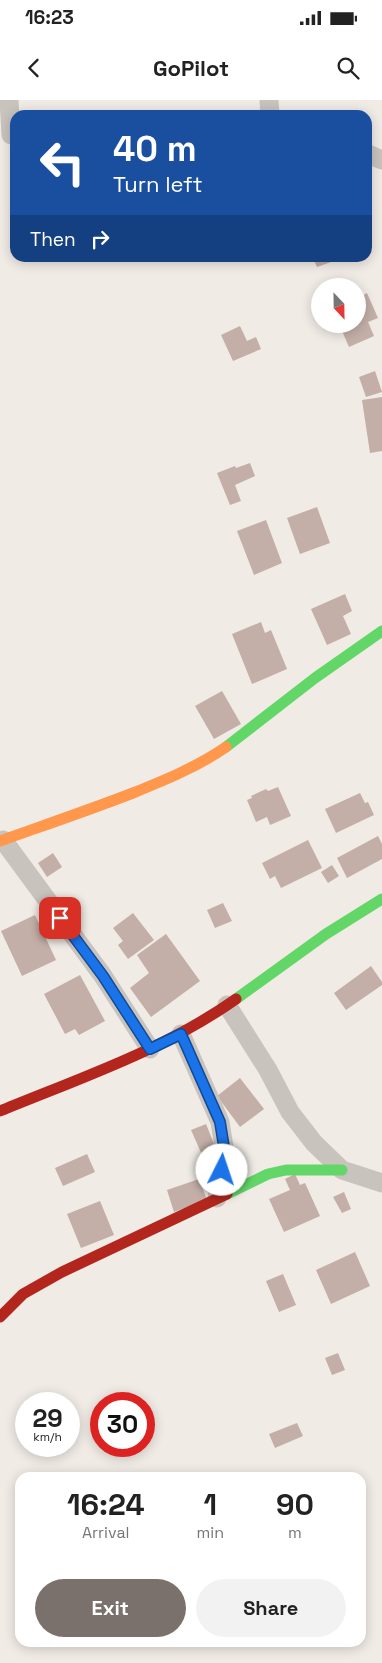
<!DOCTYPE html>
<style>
:root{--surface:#fff;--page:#f2f2f2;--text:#222;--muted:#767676;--accent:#7a716c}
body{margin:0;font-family:"Space Grotesk",sans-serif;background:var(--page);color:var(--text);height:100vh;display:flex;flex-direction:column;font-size:19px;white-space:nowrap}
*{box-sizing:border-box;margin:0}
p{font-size:16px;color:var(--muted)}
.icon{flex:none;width:28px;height:28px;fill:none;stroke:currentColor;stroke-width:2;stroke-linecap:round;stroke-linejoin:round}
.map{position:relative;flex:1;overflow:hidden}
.sheet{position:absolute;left:15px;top:1372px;width:351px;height:175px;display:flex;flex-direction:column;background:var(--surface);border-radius:15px;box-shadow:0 2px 12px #0003}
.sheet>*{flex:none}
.banner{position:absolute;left:10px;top:10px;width:362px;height:152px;border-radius:15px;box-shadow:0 2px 12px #0003;background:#1a4fa0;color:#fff;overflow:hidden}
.needle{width:32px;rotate:158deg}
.tools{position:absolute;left:311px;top:178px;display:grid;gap:10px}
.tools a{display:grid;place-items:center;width:55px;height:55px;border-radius:50%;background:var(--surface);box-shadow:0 2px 12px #0003;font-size:25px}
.speed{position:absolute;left:15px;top:1292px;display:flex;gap:10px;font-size:25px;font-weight:700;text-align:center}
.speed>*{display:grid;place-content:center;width:65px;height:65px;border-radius:50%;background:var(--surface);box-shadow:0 2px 12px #0003;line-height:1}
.speed small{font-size:12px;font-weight:400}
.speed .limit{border:8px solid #d22;background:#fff;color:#111}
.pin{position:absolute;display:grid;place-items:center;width:42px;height:42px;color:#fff;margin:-21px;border-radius:10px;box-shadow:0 2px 8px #0006}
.me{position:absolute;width:55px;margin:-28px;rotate:4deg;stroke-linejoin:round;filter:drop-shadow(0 0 4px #0008)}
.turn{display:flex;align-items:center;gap:18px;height:105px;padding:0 20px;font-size:22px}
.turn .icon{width:65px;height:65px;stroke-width:2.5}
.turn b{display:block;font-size:35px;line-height:42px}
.then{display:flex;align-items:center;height:48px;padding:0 20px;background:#0003;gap:10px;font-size:19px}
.eta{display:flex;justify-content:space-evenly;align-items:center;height:85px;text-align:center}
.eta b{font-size:30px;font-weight:800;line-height:35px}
.action{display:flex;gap:10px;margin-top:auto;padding:10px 20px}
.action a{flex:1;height:58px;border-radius:30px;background:var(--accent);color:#fff;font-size:20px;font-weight:800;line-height:58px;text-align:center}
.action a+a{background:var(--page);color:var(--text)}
.status{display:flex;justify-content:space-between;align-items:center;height:35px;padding:0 25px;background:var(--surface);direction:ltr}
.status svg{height:14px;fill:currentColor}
header{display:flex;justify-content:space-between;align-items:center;height:65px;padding:0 20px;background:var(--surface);font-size:22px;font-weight:800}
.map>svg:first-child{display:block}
</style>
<div class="status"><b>16:23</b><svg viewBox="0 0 49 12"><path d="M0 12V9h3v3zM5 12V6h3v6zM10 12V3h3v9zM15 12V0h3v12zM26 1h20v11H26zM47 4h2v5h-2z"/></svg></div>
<header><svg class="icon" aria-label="back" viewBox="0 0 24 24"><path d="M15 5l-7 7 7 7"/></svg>GoPilot<svg class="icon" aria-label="search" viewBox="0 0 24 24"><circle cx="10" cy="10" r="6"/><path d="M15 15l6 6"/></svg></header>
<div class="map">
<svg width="382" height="1563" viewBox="0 0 382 1563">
<rect width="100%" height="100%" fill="#f0ebe5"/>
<path fill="#c3afa7" d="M313,158h20l1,3 -17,6z
M367,193l11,25 -10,4 6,14 -25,11 -10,-23h19v-26z
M240,226l7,15 9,-4 5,12 -28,12 -12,-26z
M375,271l7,21 -16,5 -7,-20z
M382,297v54l-12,2 -8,-53z
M250,363l5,13 -20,9 6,16 -11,4 -13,-32 18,-7 1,2z
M317,407l13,36 -30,11 -13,-36z
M266,420l16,43 -28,12 -17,-44z
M345,494l7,17 -9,5 8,18 -24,11 -16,-36z
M261,522l4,11 6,-3 16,39 -35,15 -20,-50z
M222,591l19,33 -27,15 -19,-33z
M278,687l13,29 -21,9 -3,-8 -11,5 -9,-22 5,-2 -1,-2 15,-7 2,2z
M360,693l5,10 3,-1 6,13 -38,18 -11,-24z
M378,736l4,8v15l-35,19 -10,-20z
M308,740l14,28 -41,20 -6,-12 -5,3 -8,-16z
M53,753l9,14 -15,10 -9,-14z
M332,765l7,11 -11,7 -7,-11z
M223,803l9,18 -17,7 -8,-18z
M133,813l21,27 -26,19 -10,-14 5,-4 -10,-13z
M35,815l21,45 -34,16 -21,-45z
M166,834l34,47 -49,36 -21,-29 19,-15 -12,-18z
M371,866l11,16v3l-36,25 -12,-17z
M80,875l25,46 -26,14 -4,-6 -10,5 -21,-40z
M240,978l24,31 -24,18 -23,-31z
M206,1024l11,27 -14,6 -12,-27z
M87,1054l8,18 -32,14 -8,-18z
M295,1074l5,11 5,-2 15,33 -36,16 -15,-33 21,-9 -5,-11z
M199,1079l8,21 -33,12 -7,-22z
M344,1092l7,17 -9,4 -9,-16z
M100,1101l14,34 -33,13 -14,-34z
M355,1152l15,34 -39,18 -15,-34z
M283,1174l13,31 -17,7 -13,-31z
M338,1253l7,17 -13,5 -7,-17z
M297,1323l6,13 -28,12 -6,-14z"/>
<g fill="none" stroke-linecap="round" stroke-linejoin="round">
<path stroke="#c9c3be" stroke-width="19" d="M9,0l2,35
M269,0l1,15
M368,54l14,6
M3,740l100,136 47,73
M227,905l41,65 22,42 24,31 28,27 40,13
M181,934l39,88 4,25 -7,51"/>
<path stroke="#63d668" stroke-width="11" d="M226,647l89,-69 67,-47
M236,899l90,-65 56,-35
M227,1094l41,-20 18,-4h56"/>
<path stroke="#ff974d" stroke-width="11" d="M0,741c45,-16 89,-31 133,-48 32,-13 64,-26 93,-46"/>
<path stroke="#b3261e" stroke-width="11" d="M0,1011c80,-33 164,-61 236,-112
M0,1217l23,-23 39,-22 165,-78"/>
</g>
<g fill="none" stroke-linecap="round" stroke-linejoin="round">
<g stroke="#114b97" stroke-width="12">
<path id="route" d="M60,818l43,58 47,73 31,-15 39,88 4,25 -2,23"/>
</g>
<use href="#route" stroke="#1a73e8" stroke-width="9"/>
</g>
</svg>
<div class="tools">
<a><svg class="needle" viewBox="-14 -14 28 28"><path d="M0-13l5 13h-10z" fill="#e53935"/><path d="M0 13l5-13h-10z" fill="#767676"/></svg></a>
</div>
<div class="speed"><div>29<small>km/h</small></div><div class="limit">30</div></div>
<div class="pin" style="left:60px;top:818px;background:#d93025"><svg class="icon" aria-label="arrive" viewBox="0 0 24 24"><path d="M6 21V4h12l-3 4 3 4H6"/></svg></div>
<svg class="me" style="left:222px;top:1070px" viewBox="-20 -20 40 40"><circle r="19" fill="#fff"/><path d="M0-13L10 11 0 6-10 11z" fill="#1a73e8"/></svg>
<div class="banner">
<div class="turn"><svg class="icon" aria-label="left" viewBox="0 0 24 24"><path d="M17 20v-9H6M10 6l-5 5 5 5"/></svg><div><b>40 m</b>Turn left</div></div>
<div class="then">Then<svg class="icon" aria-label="right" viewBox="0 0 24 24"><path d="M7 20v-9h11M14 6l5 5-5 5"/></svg></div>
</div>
<section class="sheet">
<div class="eta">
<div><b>16:24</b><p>Arrival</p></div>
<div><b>1</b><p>min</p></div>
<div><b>90</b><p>m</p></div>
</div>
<div class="action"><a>Exit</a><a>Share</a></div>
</section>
</div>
